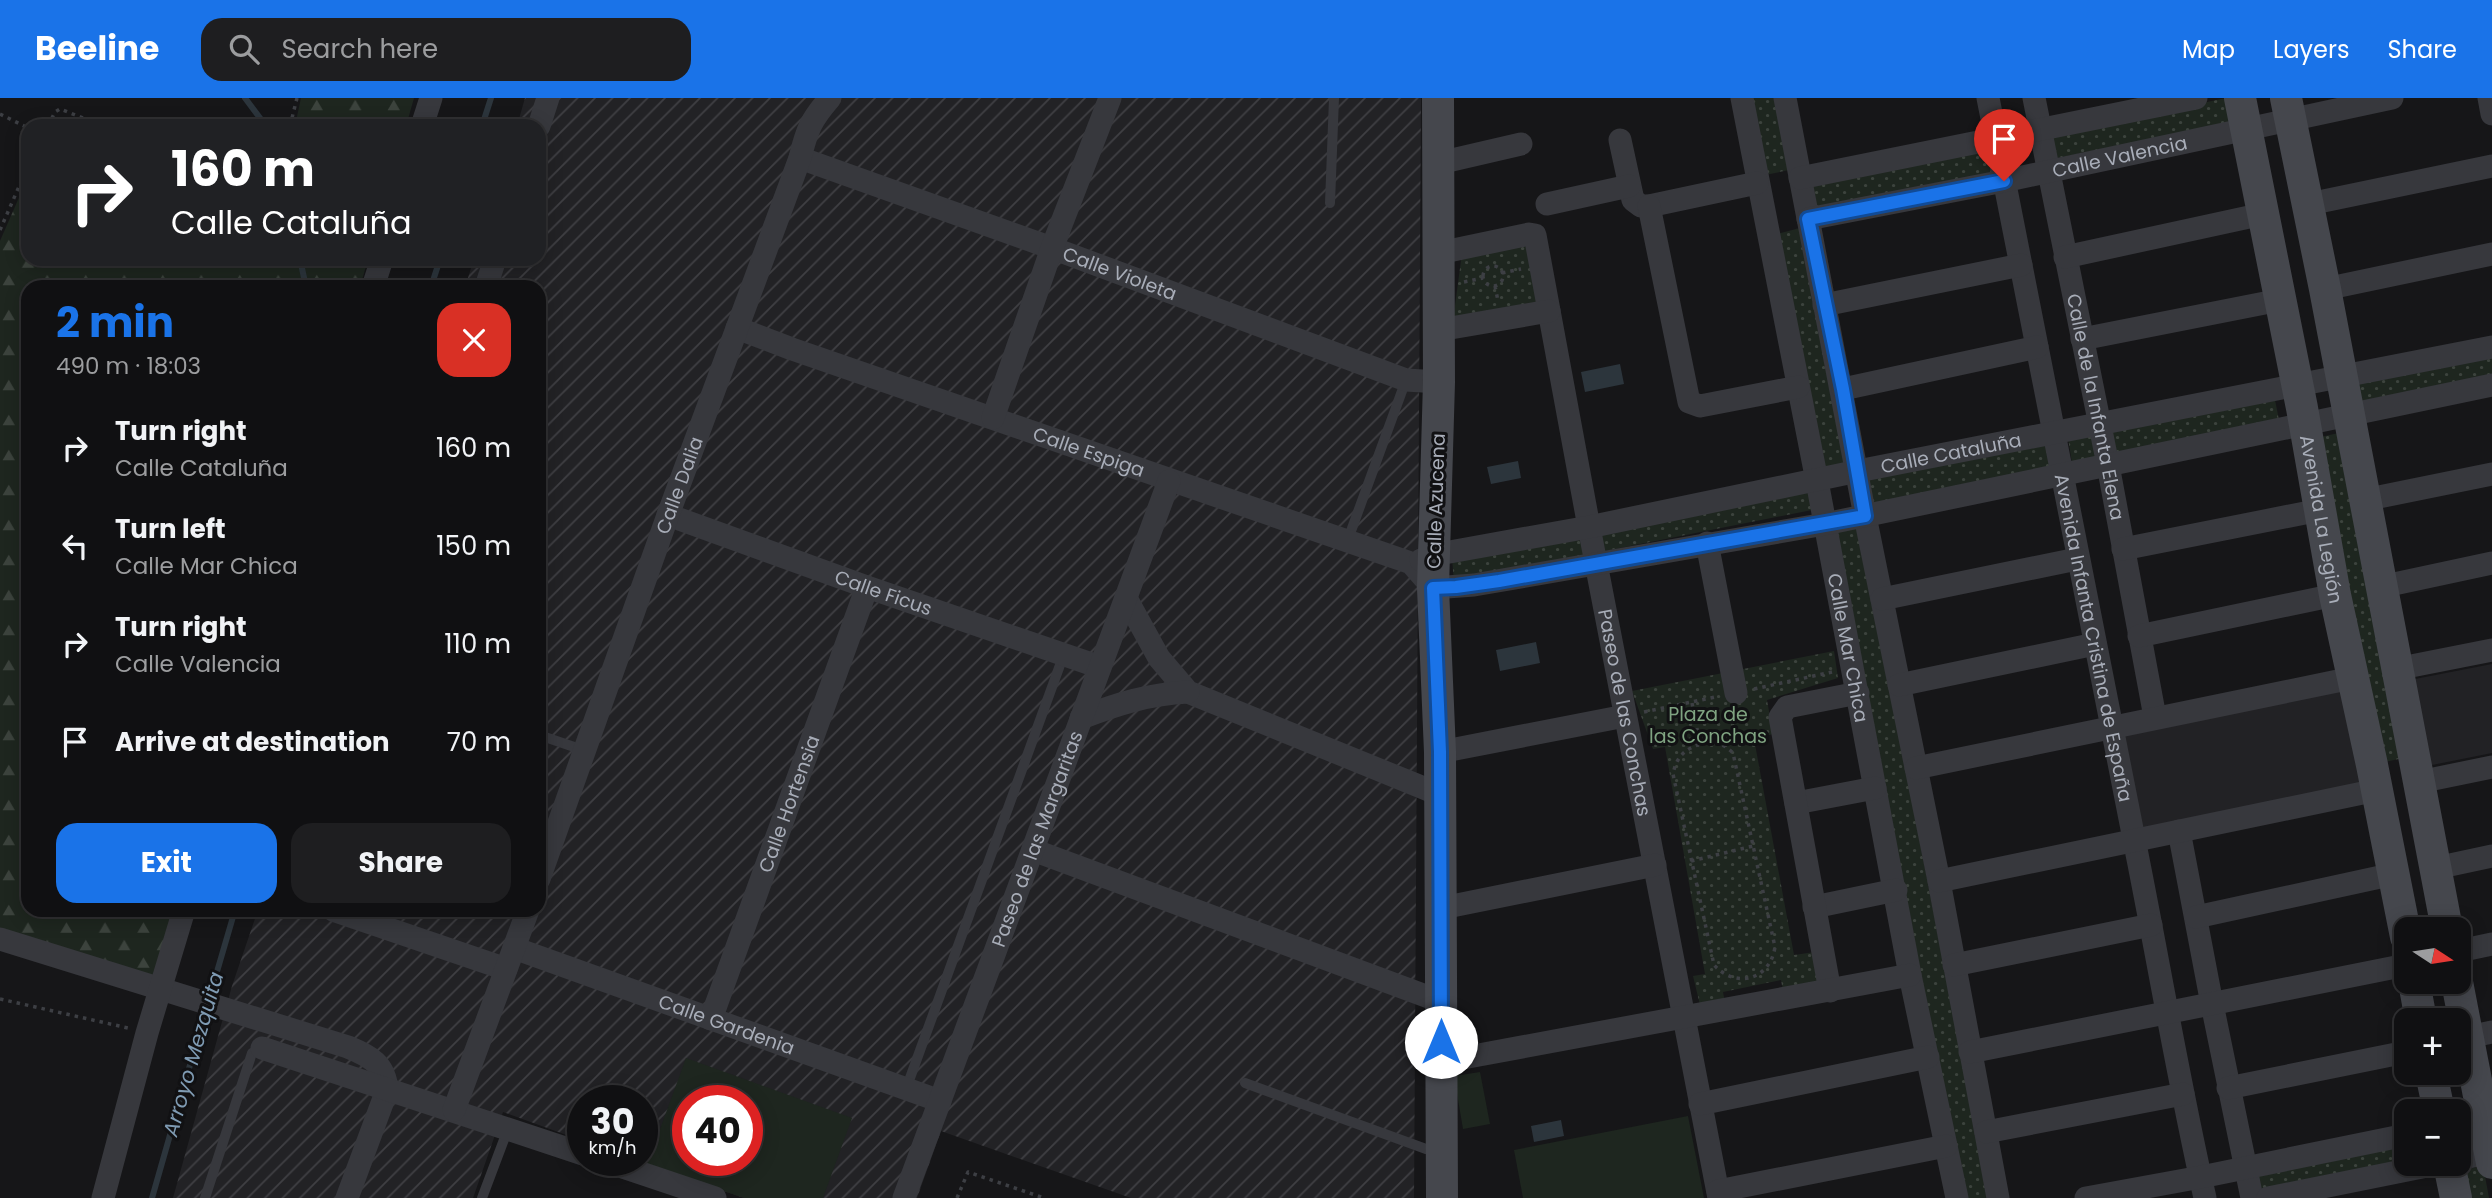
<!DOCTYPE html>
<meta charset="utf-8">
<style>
:root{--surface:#101012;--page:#1e1e20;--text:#f1f3f6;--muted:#9c9d9f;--line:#303032;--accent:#1a73e8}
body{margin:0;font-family:Poppins,sans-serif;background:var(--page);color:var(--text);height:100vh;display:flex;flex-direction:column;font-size:26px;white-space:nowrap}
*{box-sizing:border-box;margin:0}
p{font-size:23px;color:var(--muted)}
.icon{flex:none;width:38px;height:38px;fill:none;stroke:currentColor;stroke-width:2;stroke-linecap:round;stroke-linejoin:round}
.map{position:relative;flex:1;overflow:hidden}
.panel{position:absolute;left:21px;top:182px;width:525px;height:637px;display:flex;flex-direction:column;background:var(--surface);border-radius:21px;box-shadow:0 4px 18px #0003,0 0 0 2px var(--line)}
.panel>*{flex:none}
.banner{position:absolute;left:21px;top:21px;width:525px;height:147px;border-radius:21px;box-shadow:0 4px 18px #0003,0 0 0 2px var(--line);background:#202124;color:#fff;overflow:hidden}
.needle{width:46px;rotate:102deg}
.controls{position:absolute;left:2394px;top:819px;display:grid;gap:14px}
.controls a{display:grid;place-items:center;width:77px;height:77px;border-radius:14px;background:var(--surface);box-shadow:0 4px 18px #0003,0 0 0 2px var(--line);font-size:35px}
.speed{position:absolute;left:567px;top:987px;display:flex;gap:14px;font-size:35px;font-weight:700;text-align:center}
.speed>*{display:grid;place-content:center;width:91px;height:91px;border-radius:50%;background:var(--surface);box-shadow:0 4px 18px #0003,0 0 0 2px var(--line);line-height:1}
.speed small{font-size:18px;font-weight:400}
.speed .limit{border:10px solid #d22;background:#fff;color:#111}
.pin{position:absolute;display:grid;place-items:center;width:60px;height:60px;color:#fff;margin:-72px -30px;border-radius:50% 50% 50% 0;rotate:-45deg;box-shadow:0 0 7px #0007}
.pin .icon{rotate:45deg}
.me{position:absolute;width:77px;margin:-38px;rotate:0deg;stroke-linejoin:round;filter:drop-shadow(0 0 5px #0008)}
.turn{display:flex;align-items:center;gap:24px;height:147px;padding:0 35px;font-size:32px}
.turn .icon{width:91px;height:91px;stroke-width:2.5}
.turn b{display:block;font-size:49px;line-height:60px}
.round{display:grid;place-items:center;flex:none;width:74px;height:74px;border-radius:21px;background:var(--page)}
.overview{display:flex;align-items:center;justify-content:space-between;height:119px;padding:0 35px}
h1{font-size:42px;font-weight:700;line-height:52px;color:var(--accent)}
.button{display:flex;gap:14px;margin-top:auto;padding:14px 35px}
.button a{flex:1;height:80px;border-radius:21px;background:var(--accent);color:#fff;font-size:28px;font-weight:700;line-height:80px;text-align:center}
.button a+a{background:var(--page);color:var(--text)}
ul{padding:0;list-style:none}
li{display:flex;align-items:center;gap:21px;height:98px;padding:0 35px}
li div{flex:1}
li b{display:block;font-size:26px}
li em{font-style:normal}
header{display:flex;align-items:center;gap:42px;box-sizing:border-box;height:98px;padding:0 35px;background:var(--accent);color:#fff}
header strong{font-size:33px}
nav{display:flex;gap:38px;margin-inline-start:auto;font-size:24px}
.search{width:490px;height:63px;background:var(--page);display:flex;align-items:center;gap:18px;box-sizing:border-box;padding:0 24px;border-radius:21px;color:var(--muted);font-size:26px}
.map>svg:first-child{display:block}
</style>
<header>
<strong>Beeline</strong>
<div class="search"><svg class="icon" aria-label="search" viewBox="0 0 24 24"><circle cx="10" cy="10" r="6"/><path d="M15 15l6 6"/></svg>Search here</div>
<nav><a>Map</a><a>Layers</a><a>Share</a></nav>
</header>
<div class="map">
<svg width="2492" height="1100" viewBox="0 0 2492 1100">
<defs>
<pattern id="industrial-furrows" width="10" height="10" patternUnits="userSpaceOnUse" patternTransform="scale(1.75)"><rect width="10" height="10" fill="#222225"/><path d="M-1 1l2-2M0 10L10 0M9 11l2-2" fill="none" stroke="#3f3f43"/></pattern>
<pattern id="grass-dots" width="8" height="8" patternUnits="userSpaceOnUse" patternTransform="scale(1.75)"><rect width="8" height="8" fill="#1e261f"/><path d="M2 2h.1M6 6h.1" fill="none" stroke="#3c433d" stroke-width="1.8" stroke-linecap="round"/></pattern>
<pattern id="forest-firs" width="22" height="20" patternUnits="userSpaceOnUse" patternTransform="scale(1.75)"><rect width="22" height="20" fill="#1e261f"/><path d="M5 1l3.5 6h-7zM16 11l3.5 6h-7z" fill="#3c433d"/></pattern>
</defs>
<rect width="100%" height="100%" fill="#161618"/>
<path fill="#222225" d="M2492,566v89l-65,13 -17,-86z
M2346,591l20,95 -225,45 -19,-95z"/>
<path fill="url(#industrial-furrows)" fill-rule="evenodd" d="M525,0h896l-7,1100h-283l-190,-67 -24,67h-173l-109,-38h7v-59h-59v40l-80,-29 -30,86h-300l59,-212 26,-76h281v-623h-74l9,-28h65v-133h-22zM688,1003h59v59h-59z"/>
<path fill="url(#grass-dots)" d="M1750,0h25l14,72 -24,5z
M2226,0l9,24 -178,36 -5,-23z
M1989,49l5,25 -180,37 -5,-25z
M1800,130l47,237 -24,5 -46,-236z
M1532,141l12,65 -91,17 9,-68z
M2492,257v28l-132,26 -5,-27z
M2274,297l5,25 -166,33 -5,-24z
M2348,333l60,326 -28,6 -64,-325z
M2094,335l5,25 -27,5 -4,-25z
M2048,344l5,26 -181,35 -5,-24z
M1808,390l4,22 -212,42 -4,-22z
M1859,430l130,670h-25l-128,-668z
M1581,435l4,22 -131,27 -2,-24z
M1834,553l4,27 -71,22 6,34 -19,5 40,216 21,-3 8,30 -40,9 -2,-11 -58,12 2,11 -24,6 -8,-33 12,-2 -40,-227 -12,2 -21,-58z
M2406,1048v15l-147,31 -4,-16z
M2483,1068l6,32h-26l-5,-27z"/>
<path fill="url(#forest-firs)" d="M301,0h113l-8,28h-111z
M28,79v82h340l-8,28h-332v623h147l-23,70 -152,-48v-691z"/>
<path fill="#1e261f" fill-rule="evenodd" d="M686,960l166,60 -29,80h-79l-97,-33zM688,1003h59v59h-59z
M1480,974l10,52 -27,5 -9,-53z
M1688,1018l16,82h-181l-9,-48z"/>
<path fill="#2c353c" d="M1620,266l4,20 -39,8 -4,-20z
M1518,363l3,17 -30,6 -4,-17z
M1536,544l4,21 -40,8 -4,-21z
M1561,1022l3,16 -30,6 -3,-16z"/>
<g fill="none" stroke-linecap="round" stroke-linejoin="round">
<path stroke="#2c353c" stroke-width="6" d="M245,0l21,28
M482,28l9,-28
M300,161l6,28
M431,189l9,-28
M209,901l26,-89
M152,1100l54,-189"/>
<path stroke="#3d3f44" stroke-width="3.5" stroke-dasharray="3.5 5" stroke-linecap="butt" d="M0,16l28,14
M48,28l7,-14 5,-3 44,17
M290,28l7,-28
M0,132l28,-64
M1483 178a10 10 0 1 1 20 0a10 10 0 1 1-20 0Z
M1502,175l19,-4
M1464,184l19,-4
M1495,188l3,15
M1754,591l78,-17
M1692,605l8,41
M1644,614l71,-15
M1706,644c12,0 19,3 27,11l42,194c-5,33 -39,42 -61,18l-41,-191c4,-20 14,-26 33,-32z
M1691,763l62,-15
M0,901l128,29
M957,1100l11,-26 76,26"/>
<path stroke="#37383d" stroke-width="10" d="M1330,105l4,-105
M1347,444l59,-162
M539,637l47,16
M1245,985l181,66 13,1
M906,991l158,-435
M205,1100l47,-145 10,-5
M482,1100l26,-69"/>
<g stroke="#37383d" stroke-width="23">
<path id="s1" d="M1742,0l75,383 93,494 47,223"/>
<path d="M1785,0l80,418 74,365 59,317"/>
<path id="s2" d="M1988,0c48,247 96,494 146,741 24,119 44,240 71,359"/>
<path id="s3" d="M2034,0l74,367 47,252"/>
<path d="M2489,0l3,16"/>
<path d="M422,28l9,-28"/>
<path d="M539,28l9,-28"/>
<path d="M1620,42l13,60 8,6h8l108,-23"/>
<path id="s4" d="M800,60l252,90 354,132 33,2"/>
<path d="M1439,65l82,-19"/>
<path d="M1800,80l396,-80"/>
<path d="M1547,106l82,-18"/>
<path d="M2309,106l183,-38"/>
<path d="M1649,108l40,196 11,4 98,-19"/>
<path id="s5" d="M1808,121l196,-38 388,-83"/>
<path id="s6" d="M1439,155l90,-19 6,1 54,292 130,671"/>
<path d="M2065,159l198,-43"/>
<path d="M373,189l9,-28"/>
<path d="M486,189l9,-28"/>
<path d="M2325,191l167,-35"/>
<path d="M1824,207l197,-40"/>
<path id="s7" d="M737,230l55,21 619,214 22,25 41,-3 351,-61 667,-139"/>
<path d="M1439,232l110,-19"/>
<path d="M2082,241l198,-39"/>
<path d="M1843,291l194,-42"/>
<path d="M993,320l59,-170 58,-150"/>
<path d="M2364,402l128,-26"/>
<path id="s8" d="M668,417l199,72 233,80"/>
<path d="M1707,445l29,150"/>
<path d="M2123,451l197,-39"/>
<path id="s9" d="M1421,462l12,-5 156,-28 269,-56 634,-124"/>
<path d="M2380,489l112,-24"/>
<path d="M1126,500l33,60 29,34 253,103"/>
<path d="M1882,501l195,-40"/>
<path d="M2139,538l196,-41"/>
<path d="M2396,571l96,-19"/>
<path d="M1899,587l196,-41"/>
<path d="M1081,620c36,-14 68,-24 107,-26"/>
<path d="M1440,654l185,-36"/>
<path d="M1916,670l436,-90"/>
<path d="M2419,684l73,-15"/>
<path d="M1796,705l79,-15"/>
<path d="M2179,733l33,173 40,194"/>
<path d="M1033,752l409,152"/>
<path d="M2436,770l56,-12"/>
<path id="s10" d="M539,781l129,-364 132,-357c7,-29 11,-38 30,-60"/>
<path d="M1939,783l438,-91"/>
<path d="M1814,809l82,-17"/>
<path d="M1442,810l213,-43"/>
<path d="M333,812l173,59"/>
<path d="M2196,819l198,-43"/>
<path d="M0,841l348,108c22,9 37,17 39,43l-40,108"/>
<path id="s11" d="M514,850l426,153"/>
<path d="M2459,853l33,-7"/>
<path d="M1954,867l197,-40"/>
<path d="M1830,893l-50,-274 7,-10 71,-14"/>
<path id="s12" d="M711,921l156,-432"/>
<path d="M2468,939l24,-5"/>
<path d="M262,950l321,106"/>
<path d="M1970,954l436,-87"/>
<path d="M1441,964l469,-87"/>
<path d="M2228,990l178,-36"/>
<path d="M1700,1006l228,-47"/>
<path d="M454,1012l74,-200"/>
<path d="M2459,1025l33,-6"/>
<path d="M1986,1034l197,-38"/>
<path d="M2459,1061l33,-7"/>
<path d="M602,1062l113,38"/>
<path d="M1718,1093l228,-45"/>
<path d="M103,1100l44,-165 37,-123"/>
<path id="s13" d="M904,1100l265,-717"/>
<path d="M2086,1100l115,-21 205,-42"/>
<path d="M2268,1100l169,-34"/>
</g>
<g stroke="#45474d" stroke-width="32">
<path d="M1438,0l1,284 -6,206 7,164 2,446"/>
<path id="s14" d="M2240,0l62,310 33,187 37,170 34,172"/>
<path d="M2286,0l39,191 122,640"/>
<path d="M2414,884l7,38"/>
<path d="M2457,884l35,181"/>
<path d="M2431,975l8,38"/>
<path d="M2449,1066l7,34"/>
</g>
</g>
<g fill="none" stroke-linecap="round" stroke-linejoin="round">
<g stroke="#114b97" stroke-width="18">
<path id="route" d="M1441,944l-1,-290 -7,-164 23,-1 43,-6 366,-65 -22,-127 -35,-170 196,-38"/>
</g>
<use href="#route" stroke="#1a73e8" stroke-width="12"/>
</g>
<g text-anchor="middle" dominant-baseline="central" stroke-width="6" stroke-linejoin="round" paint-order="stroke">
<g font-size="19" fill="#a8adb8" stroke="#111113">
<text stroke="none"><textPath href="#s5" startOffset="318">Calle Valencia</textPath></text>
<text stroke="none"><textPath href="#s4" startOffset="340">Calle Violeta</textPath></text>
<text stroke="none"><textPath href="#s3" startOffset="315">Calle de la Infanta Elena</textPath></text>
<text stroke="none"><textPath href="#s7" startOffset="373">Calle Espiga</textPath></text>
<text stroke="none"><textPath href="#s9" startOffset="541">Calle Cataluña</textPath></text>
<text stroke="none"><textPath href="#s10" startOffset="418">Calle Dalia</textPath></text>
<text transform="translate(1436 403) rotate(-88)">Calle Azucena</text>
<text stroke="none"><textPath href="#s14" startOffset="429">Avenida La Legión</textPath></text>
<text stroke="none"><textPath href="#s8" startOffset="229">Calle Ficus</textPath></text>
<text stroke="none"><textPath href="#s2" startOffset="550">Avenida Infanta Cristina de España</textPath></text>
<text stroke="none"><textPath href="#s1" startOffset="560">Calle Mar Chica</textPath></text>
<text stroke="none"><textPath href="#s6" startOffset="584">Paseo de las Conchas</textPath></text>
<text stroke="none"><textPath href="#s12" startOffset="229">Calle Hortensia</textPath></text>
<text stroke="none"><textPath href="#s13" startOffset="383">Paseo de las Margaritas</textPath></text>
<text stroke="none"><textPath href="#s11" startOffset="226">Calle Gardenia</textPath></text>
</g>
<g font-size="19" fill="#7fa381" stroke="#111113">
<text x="1708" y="616">Plaza de<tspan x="1708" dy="22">las Conchas</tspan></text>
</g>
<g font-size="21" font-style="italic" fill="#7f9bb3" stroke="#111113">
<text transform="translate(193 956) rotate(-74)">Arroyo Mezquita</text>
</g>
</g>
</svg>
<div class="controls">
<a><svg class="needle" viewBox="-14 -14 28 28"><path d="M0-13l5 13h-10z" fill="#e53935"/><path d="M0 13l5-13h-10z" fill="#9c9d9f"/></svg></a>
<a>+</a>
<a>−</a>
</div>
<div class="speed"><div>30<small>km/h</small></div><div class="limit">40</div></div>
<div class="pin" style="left:2004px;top:83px;background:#d93025"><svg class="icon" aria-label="arrive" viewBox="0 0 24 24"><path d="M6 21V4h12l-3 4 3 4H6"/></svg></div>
<svg class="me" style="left:1441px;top:944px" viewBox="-20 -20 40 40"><circle r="19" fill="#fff"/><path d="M0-13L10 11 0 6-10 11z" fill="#1a73e8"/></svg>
<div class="banner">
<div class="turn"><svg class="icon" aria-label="right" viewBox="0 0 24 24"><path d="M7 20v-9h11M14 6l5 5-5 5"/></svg><div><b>160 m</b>Calle Cataluña</div></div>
</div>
<section class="panel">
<div class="overview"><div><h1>2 min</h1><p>490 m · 18:03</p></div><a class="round" style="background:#d93025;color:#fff"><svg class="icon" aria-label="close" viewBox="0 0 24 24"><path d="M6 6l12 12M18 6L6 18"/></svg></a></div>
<ul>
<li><svg class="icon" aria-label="right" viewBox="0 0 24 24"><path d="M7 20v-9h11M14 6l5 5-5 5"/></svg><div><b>Turn right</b><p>Calle Cataluña</p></div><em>160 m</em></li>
<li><svg class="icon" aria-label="left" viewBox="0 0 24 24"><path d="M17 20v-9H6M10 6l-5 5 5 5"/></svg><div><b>Turn left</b><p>Calle Mar Chica</p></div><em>150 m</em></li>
<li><svg class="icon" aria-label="right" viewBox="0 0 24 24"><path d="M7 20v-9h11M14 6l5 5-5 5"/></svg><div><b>Turn right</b><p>Calle Valencia</p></div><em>110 m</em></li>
<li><svg class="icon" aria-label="arrive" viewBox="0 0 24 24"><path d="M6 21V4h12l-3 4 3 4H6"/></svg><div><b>Arrive at destination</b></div><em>70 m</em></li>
</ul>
<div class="button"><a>Exit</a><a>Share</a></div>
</section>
</div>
